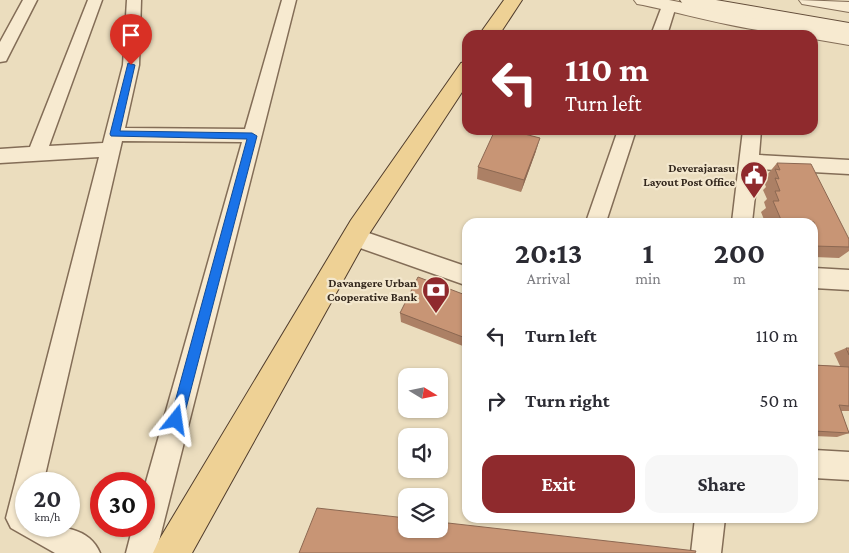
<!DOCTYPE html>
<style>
:root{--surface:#fff;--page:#f7f7f7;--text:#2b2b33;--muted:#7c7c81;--accent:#8f2a2d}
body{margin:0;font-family:"Crimson Pro",serif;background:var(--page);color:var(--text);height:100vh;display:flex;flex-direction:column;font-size:19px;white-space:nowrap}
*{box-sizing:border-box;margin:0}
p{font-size:16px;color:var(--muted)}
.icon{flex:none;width:28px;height:28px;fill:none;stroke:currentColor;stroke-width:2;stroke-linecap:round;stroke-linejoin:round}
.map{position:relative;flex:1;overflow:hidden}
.panel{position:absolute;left:462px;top:218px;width:356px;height:305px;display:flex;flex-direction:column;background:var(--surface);border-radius:15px;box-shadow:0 1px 4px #0004}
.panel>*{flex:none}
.guide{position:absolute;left:462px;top:30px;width:356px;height:105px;border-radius:15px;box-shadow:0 1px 4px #0004;background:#8f2a2d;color:#fff;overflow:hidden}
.needle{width:32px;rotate:100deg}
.fabs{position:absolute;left:398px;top:368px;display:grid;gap:10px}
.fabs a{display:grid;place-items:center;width:50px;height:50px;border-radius:10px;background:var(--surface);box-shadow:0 1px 4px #0004;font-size:25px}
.speed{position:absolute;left:15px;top:472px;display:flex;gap:10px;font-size:25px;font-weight:700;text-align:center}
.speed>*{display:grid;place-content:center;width:65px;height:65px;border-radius:50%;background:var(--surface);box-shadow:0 1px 4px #0004;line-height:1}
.speed small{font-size:12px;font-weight:400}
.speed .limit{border:8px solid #d22;background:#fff;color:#111}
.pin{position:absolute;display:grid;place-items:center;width:42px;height:42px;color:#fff;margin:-51px -21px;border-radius:50% 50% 50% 0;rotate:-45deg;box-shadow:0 0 5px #0007}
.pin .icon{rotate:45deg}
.me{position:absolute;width:55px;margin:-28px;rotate:15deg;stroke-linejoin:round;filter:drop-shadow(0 0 4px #0008)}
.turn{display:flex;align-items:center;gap:18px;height:105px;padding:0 20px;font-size:22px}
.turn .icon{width:65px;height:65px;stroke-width:2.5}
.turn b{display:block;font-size:35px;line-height:42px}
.eta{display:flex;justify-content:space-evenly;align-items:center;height:85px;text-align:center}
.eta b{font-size:30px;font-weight:700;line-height:35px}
.button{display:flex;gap:10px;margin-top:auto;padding:10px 20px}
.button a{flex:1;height:58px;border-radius:15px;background:var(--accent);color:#fff;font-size:20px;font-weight:700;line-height:58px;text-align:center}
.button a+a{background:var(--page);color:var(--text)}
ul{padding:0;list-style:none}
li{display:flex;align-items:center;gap:15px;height:65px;padding:0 20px}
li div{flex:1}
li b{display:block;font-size:19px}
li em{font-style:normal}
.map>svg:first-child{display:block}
</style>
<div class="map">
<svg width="849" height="553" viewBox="0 0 849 553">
<rect width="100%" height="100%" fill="#ebddbe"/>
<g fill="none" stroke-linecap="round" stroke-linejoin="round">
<g stroke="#836d57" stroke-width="3">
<path id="minor" d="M23,0h14l-29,57 -2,4 -6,1v-20z
M88,0h14l-53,146 54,-3 20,-78 4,-65h14l-2,65 -14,63 120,1 37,-129h14l-140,553h-30l7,-27h11v-37l98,-347 -120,-1 -79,343h-17v42c27,0 62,-2 74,27h-45l-44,-25 -5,-10 93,-361 -99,6v-14l30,-2z
M669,2l7,4 -9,29h-16l11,-29z
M618,130h18l-30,92h-20z
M743,130h18l-2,25 90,5v14l-91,-5 -6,53h-20z
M354,228l114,39v19l-122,-43 -3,-6 3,-6z
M814,268l35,2v20l-35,-2z
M814,450l35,2v28l-35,-2z
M695,518h30l-4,35h-30z"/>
</g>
<g stroke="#836d57" stroke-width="2">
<path id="tertiary" d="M634,0h35l95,19 85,14v12l-35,-6v-4c-57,0 -115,-18 -171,-30l-6,-1z
M799,0l50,2v10l-47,-8z"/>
</g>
<g stroke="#644e3b" stroke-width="2">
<path id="secondary" d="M680,0h36l133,23v12l-60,-9 -100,-21 -6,-1z"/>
</g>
<g stroke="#503c2c" stroke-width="2">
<path id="primary" d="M504,0h18l-23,35h-20z
M468,61v22l-99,151 -177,319h-39l6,-13 192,-320 110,-157z"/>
</g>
<use href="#minor" fill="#f7ead0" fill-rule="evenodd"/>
<use href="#tertiary" fill="#f7ead0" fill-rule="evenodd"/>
<use href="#secondary" fill="#f7ead0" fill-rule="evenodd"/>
<use href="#primary" fill="#eed195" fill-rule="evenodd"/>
</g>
<path fill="#ac8065" d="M536,151l-15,41 -44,-13 1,-12z
M777,163l72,76v12l-10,7 -25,-1v-35h-49l-4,-10 5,-4 -2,-6 3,-3 -4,-9 3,-3 -2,-5 3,-4v-3z
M468,296v52l-67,-26 -1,-9z
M846,348h3v63h-8l8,22 -12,4 -23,-1v-71l26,1 -6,-13z"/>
<path fill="#8c6852" d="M540,138l-4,13 -15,41 3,-12z"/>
<path fill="#c89575" stroke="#8c6852" d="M495,130h14l31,8 -16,42 -46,-13z
M777,163l34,1 38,75v8l-35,-1v-24h-39h7l-9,-21h6l-4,-10h5l-5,-13 4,1 -4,-10 5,1z
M418,277l50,19v43l-68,-26z
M846,348h3v7z
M814,365l35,2v39l-10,-1 10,28 -35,-2z
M317,508l89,10v11h33v-7l257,29 -1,2h-396z"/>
<path fill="#1a73e8" stroke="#114b97" d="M128,63l7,2 -15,66 132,2 5,3 -74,284 -2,5 -5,2 -5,-2 -1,-5 77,-281 -136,-3 -1,-2z"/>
<defs>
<g id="civic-pin" transform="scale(1.4375)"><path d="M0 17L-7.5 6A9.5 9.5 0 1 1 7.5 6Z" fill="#8f2a2d" stroke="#f3e7cd"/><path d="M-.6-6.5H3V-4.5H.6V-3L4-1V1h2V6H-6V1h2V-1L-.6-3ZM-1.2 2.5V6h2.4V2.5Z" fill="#fff"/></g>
<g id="bank-pin" transform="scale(1.4375)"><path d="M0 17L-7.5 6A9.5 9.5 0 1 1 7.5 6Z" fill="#8f2a2d" stroke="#f3e7cd"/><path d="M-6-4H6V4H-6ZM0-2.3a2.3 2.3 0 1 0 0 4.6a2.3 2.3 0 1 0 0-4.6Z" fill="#fff"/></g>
</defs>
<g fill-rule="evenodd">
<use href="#civic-pin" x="754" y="175"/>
<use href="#bank-pin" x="436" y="290"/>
</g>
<g text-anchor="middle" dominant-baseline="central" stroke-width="4.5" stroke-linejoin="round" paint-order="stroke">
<g font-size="12" font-weight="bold" fill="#32261c" stroke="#f3e7cd" text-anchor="end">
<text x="735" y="168">Deverajarasu<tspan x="735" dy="14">Layout Post Office</tspan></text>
<text x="417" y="283">Davangere Urban<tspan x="417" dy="14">Cooperative Bank</tspan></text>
</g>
</g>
</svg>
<div class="fabs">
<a><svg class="needle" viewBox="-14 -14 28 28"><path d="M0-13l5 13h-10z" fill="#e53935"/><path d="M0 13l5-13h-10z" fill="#7c7c81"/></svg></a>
<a><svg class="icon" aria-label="sound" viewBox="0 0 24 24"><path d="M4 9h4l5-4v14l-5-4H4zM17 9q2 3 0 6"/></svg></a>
<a><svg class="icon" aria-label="layers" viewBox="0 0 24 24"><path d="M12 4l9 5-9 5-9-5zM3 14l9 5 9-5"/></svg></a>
</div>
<div class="speed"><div>20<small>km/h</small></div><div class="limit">30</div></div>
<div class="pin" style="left:131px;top:65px;background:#d93025"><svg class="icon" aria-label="arrive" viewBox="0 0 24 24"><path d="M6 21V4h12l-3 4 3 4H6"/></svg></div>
<svg class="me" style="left:176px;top:420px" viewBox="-20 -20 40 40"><path d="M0-17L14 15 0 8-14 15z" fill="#1a73e8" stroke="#fff" stroke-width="4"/></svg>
<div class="guide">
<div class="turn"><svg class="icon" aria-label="left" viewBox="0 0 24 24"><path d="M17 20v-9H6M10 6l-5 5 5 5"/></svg><div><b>110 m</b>Turn left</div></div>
</div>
<section class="panel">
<div class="eta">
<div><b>20:13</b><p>Arrival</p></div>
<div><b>1</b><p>min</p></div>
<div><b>200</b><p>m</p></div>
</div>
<ul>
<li><svg class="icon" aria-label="left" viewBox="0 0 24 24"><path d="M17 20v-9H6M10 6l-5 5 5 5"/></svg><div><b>Turn left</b></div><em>110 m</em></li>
<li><svg class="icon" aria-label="right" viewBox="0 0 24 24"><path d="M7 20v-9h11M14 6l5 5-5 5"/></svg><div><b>Turn right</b></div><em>50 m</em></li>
</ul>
<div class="button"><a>Exit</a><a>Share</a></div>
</section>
</div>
